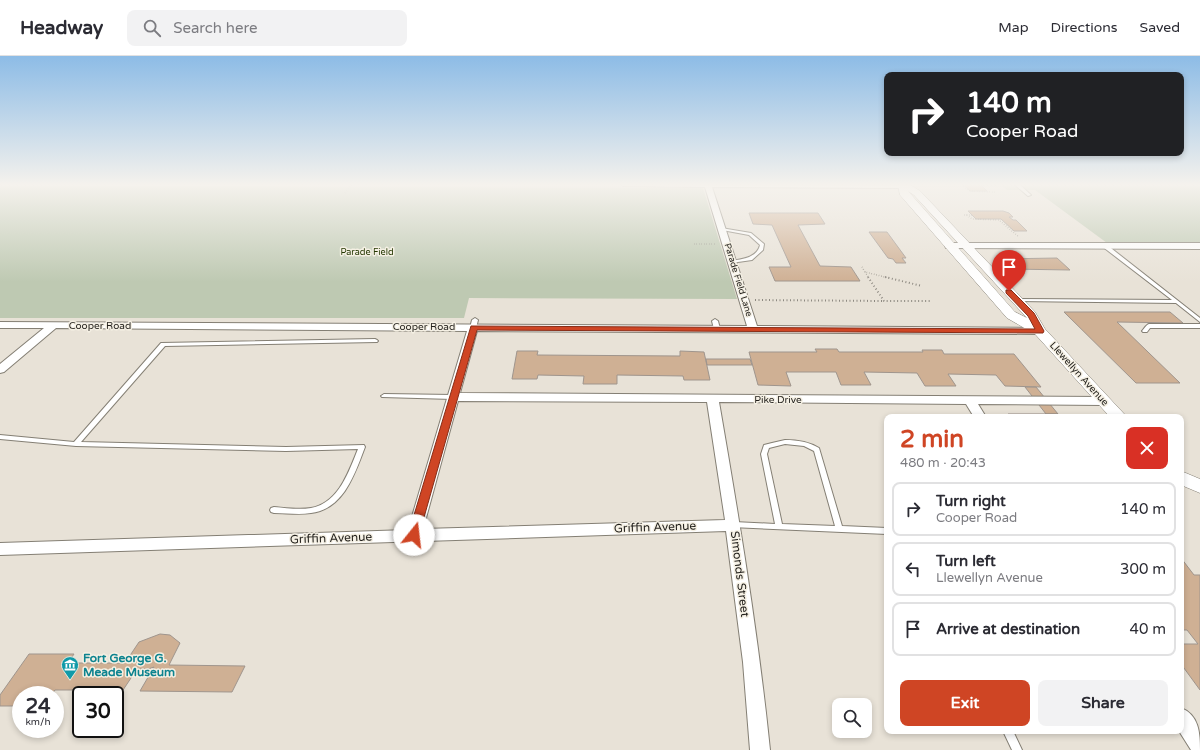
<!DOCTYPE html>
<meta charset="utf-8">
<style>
:root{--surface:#fff;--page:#f2f2f3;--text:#2b2b33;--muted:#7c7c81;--line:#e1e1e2;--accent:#cf4524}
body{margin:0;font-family:"Varela Round",sans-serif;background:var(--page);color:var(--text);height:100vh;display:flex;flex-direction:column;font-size:15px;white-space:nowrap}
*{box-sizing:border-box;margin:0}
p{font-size:13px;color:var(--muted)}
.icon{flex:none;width:22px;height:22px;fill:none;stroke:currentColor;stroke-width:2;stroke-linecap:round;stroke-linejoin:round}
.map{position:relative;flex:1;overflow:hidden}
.sheet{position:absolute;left:884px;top:358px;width:300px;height:320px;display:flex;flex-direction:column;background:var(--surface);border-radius:8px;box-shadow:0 2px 6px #0003}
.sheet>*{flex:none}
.top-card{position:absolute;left:884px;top:16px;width:300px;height:84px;border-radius:8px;box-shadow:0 2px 6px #0003;background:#202124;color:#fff;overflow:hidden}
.controls{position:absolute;left:832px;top:642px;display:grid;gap:8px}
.controls a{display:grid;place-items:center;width:40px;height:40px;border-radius:8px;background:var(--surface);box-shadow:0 2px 6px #0003;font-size:20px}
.speed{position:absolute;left:12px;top:630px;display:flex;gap:8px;font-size:20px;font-weight:700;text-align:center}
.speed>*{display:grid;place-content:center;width:52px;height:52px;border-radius:50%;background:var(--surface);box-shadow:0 2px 6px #0003;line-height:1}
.speed small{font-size:10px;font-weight:400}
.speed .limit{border:2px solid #111;border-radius:6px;background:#fff;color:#111}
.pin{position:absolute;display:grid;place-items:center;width:34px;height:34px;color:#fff;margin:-41px -17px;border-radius:50% 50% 50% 0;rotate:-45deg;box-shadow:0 0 4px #0007}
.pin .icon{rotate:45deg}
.me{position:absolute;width:44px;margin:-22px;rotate:16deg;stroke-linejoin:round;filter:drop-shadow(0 0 3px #0008)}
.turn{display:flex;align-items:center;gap:14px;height:84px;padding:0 16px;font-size:18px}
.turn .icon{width:52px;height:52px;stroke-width:2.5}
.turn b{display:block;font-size:28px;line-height:34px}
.round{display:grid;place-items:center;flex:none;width:42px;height:42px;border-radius:8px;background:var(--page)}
.overview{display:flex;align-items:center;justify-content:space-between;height:68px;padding:0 16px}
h1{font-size:24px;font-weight:800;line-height:30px;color:var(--accent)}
.button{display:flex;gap:8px;margin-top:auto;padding:8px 16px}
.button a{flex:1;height:46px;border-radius:8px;background:var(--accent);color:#fff;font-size:16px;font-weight:800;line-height:46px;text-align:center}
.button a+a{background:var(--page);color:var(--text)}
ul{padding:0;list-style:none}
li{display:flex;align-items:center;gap:12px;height:54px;margin:0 8px 6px;padding:0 8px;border:2px solid var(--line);border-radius:8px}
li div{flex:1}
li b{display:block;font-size:15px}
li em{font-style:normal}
header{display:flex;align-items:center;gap:24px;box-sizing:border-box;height:56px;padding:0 20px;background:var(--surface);border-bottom:1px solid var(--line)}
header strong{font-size:19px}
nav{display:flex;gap:22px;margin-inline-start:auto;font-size:14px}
.search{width:280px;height:36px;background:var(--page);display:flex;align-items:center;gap:10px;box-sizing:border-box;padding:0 14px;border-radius:8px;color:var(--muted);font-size:15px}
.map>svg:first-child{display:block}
</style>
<header>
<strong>Headway</strong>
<div class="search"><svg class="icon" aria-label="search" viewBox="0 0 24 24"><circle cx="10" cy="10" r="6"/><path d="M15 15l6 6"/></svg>Search here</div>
<nav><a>Map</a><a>Directions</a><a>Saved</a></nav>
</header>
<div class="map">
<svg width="1200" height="694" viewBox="0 0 1200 694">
<rect width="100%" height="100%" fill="#e8e2d7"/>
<path fill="#bec9b2" d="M1000,128h200v60l-93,-1 -72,-53h-28z
M0,129l703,3 34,111 -268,-1 -5,20h-464z"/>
<path fill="#cfb094" stroke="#9f958d" d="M997,128l1,1h-17l6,6h-17l-6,-6 -4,-1z
M968,155h35l6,2 4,4h-4l4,3h3l11,11h-13l-13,-12h-25z
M749,157h69l7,11 -27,1 22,41 31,1 9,14h-85l-6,-14h22l-19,-42 -19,-1z
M869,176h18l19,26h-4l4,5h-10l-3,-4 -5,-1z
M1057,202l13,12 -61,-1 -10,-10z
M1064,256h106l13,11 -66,-1 63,61h-44z
M815,293h22l2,3h84l-1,-2h20l2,4h70l27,33 -36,-1 -9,-11 -48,-1 8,12h-31l-8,-13 -53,-1 7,13h-30l-5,-13h-50l5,14 -33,-1 -9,-33h68z
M517,295h21l-1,4 143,1v-5l24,1 6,28h-26l-1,-4 -66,-1v9h-34l1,-8 -46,-1 -1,4h-25z
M706,303h44l2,6h-45z
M1025,331h11l22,27h-12z
M1008,358h50l2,3h-49z
M1181,502l13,17h6v115l-19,-26v-20h17l-11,-14h-6z
M160,578l10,1 10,8 -11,22 76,1 -13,26 -92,-1 14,-24 -6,2h-11l-14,21h-68l-4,5h-30v11h-21v-11l29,-41h45l-6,9h57l14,-21z"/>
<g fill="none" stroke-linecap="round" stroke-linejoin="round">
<g stroke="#847f74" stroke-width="2">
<path id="service" d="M1014,128h5l12,11 -3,1z
M721,172l30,5 13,11 -1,6 -11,10 -21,3v-2c11,-2 26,-3 29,-16l-11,-10 -27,-5 -2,-1z
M1103,189h4l93,73v4l-24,-19 -159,-2 -2,-1 2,-1 155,1 -69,-53z
M475,262l3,2 -2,8 -3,2 -2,-1 -1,-1 2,-8z
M715,263l3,2 2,8 -1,1h-4l-1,-1 -2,-8z
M1149,268h51v4h-50l-3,4h-4l-1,-1c2,-2 4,-6 7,-7z
M375,283l2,1 1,1 -1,1 -212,4 -84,96 205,5 78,-2 1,2c-10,26 -21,62 -54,66 -12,2 -25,0 -37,0l-3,-1 -1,-2 1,-2 3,-1c12,1 25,3 37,1 28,-5 38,-37 47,-59l-72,2 -210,-5 -76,-7v-4l74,7 87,-99z
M384,338l69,1 3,2 -3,2 -71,-2 -1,-1z
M785,384c13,0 24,2 34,8l23,78 45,2v6l-156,-7 -1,-2 1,-2 3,-1 41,2 -14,-70 3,-9 8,-2zM785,388l19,2 10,5 21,75 -53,-2 -15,-70 2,-6z
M1003,675h10l9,19h-10z"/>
</g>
<g stroke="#847f74" stroke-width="2">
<path id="minor" d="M620,128h286v4h-3l-191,-1 45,139 283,2 5,3 -5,3 -563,-3 -17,62 643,4 6,4 -6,4 -125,-1 8,13h-12l-8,-13 -247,-2c20,116 39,230 51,348h-20l-7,-88 -17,-131 -726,24v-12l408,-13 59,-199 -411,-3 -52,44 -4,1v-9l44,-36h-44v-6l747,4 -42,-139 -82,-1zM458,345l249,1 18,118 -302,9z
M949,187h251v6l-254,-1 -1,-2z
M1181,652c18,7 19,25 19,42h-9l-12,-19h2z"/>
</g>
<g stroke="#847f74" stroke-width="1">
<path id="tertiary" d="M898,128h11l11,7 115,121 10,17 82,88h-17l-75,-83 -28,-16 -107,-123zM908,135l6,4 113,123 -12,-6z
M1181,415l19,8v14l-19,-8z"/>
</g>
<path stroke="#8d8981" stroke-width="1.5" stroke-dasharray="0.5 2" stroke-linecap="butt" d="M959,128l11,7 25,1
M345,137l7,-9
M964,159h8
M967,159l5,4 27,1 20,17
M694,188h22
M862,211l3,5 24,6
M865,216l4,6"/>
<path stroke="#8d8981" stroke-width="2" stroke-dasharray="1 2.5" stroke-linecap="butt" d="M868,221l16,24h48
M885,221l37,9
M755,244l129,1"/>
<use href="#service" fill="#fff" fill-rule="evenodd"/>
<use href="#minor" fill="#fff" fill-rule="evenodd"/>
<use href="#tertiary" fill="#fff" fill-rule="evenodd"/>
</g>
<linearGradient id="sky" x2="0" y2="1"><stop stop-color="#8dbce6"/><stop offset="0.57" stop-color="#f5f2ed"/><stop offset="1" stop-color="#f5f2ed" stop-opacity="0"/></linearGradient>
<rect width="1200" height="226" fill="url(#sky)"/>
<path fill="#cf4524" stroke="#872d17" d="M1006,234h5l23,23 10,18 -1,2 -566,-3 -58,205 -1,3h-8l-2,-3 63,-209 564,3 -7,-13 -22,-23z"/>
<defs>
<g id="museum-pin" transform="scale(0.9)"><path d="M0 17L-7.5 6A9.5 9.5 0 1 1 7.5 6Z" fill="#0f9aa8" stroke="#f5f0e4"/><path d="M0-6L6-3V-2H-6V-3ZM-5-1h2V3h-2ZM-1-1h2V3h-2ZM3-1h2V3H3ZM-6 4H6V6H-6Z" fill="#fff"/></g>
</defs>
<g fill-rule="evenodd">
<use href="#museum-pin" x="70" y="609"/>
</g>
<g text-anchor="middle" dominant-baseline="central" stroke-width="3" stroke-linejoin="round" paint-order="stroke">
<g font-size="9" fill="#233700" stroke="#f5f0e4">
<text x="367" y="196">Parade Field</text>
</g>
<g font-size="9" fill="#201e1a" stroke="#f5f0e4">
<text transform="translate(738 224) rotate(73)">Parade Field Lane</text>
</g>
<g font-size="10" fill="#201e1a" stroke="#f5f0e4">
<text x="100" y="270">Cooper Road</text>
<text x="424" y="271">Cooper Road</text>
<text transform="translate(1079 318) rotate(48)">Llewellyn Avenue</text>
<text x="778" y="344">Pike Drive</text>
</g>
<g font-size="12" fill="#201e1a" stroke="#f5f0e4">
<text transform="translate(655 471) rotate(-2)">Griffin Avenue</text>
<text transform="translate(331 482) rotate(-2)">Griffin Avenue</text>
<text transform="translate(740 518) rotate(83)">Simonds Street</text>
</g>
<g font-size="12" font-weight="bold" fill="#0d838f" stroke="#f5f0e4" text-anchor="start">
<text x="83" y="602">Fort George G.<tspan x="83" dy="14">Meade Museum</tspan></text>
</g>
</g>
</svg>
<div class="controls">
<a><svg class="icon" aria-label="search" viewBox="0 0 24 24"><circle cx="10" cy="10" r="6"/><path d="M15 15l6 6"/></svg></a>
</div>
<div class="speed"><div>24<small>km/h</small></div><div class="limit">30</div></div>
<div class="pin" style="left:1009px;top:235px;background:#d93025"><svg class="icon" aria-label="arrive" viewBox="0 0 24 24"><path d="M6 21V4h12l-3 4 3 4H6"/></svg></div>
<svg class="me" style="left:414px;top:479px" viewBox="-20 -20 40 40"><circle r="19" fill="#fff"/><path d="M0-13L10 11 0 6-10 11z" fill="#cf4524"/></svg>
<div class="top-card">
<div class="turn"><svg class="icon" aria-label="right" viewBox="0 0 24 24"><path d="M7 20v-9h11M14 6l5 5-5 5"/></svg><div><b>140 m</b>Cooper Road</div></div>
</div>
<section class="sheet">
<div class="overview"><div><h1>2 min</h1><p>480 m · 20:43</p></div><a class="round" style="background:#d93025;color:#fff"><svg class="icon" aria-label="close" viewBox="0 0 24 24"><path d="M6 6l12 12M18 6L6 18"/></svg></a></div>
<ul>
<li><svg class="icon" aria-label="right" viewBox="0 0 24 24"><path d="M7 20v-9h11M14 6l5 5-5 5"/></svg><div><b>Turn right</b><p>Cooper Road</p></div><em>140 m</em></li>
<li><svg class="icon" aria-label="left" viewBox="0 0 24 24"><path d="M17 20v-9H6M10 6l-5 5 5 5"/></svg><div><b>Turn left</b><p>Llewellyn Avenue</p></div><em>300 m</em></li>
<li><svg class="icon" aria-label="arrive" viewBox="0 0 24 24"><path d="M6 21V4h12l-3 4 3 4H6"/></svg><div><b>Arrive at destination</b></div><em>40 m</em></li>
</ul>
<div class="button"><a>Exit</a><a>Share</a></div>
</section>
</div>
